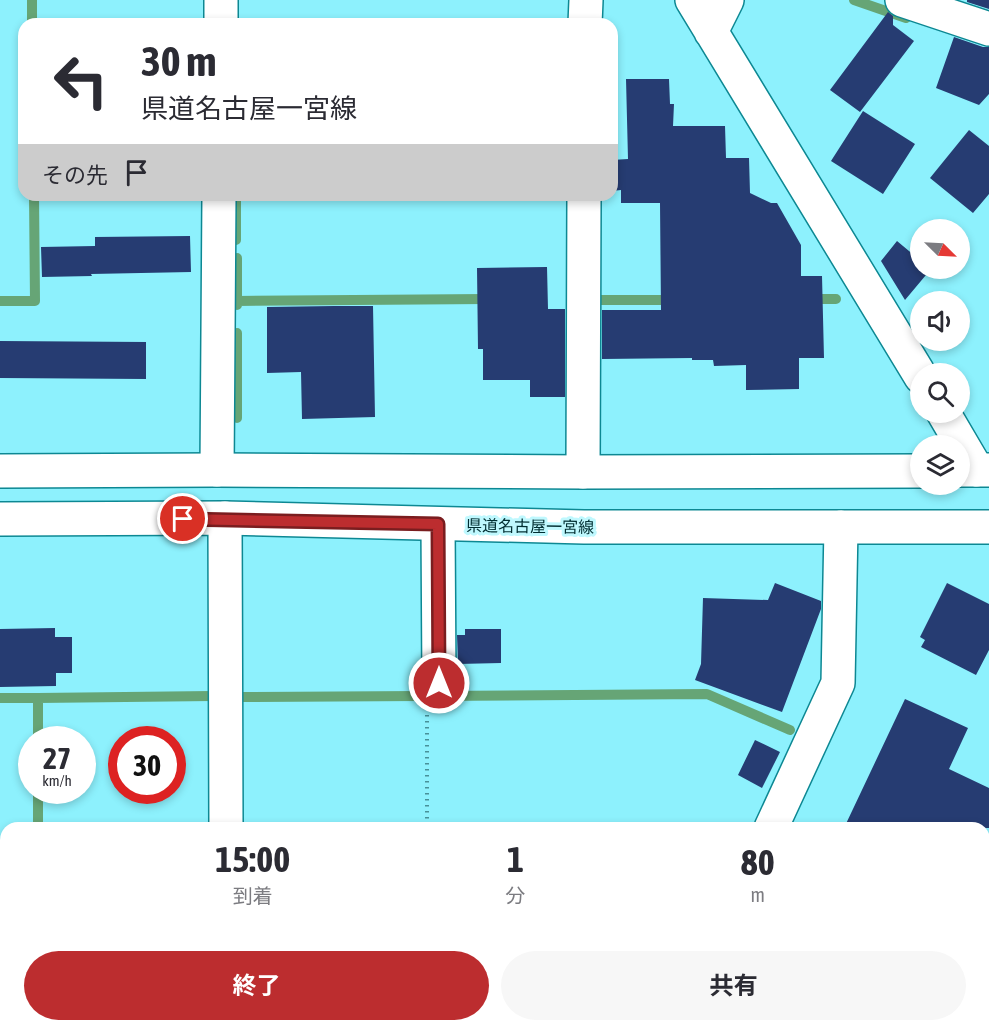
<!DOCTYPE html>
<html lang="ja">
<meta charset="utf-8">
<style>
:root{--surface:#fff;--page:#f7f7f7;--text:#2b2b33;--muted:#7c7c81;--accent:#bc2d2f}
body{margin:0;font-family:"Asap Condensed","Noto Sans JP",sans-serif;background:var(--page);color:var(--text);height:100vh;display:flex;flex-direction:column;font-size:22px;white-space:nowrap}
*{box-sizing:border-box;margin:0}
p{font-size:20px;color:var(--muted)}
.icon{flex:none;width:33px;height:33px;fill:none;stroke:currentColor;stroke-width:2;stroke-linecap:round;stroke-linejoin:round}
.map{position:relative;flex:1;overflow:hidden}
.drawer{position:absolute;left:0px;top:822px;width:990px;height:210px;display:flex;flex-direction:column;background:var(--surface);border-radius:18px 18px 0 0;box-shadow:0 3px 9px #0003}
.drawer>*{flex:none}
.banner{position:absolute;left:18px;top:18px;width:600px;height:183px;border-radius:18px;box-shadow:0 3px 9px #0003;background:#fff;color:var(--text);overflow:hidden}
.needle{width:39px;rotate:114deg}
.buttons{position:absolute;left:910px;top:219px;display:grid;gap:12px}
.buttons a{display:grid;place-items:center;width:60px;height:60px;border-radius:50%;background:var(--surface);box-shadow:0 3px 9px #0003;font-size:30px}
.speed{position:absolute;left:18px;top:726px;display:flex;gap:12px;font-size:30px;font-weight:700;text-align:center}
.speed>*{display:grid;place-content:center;width:78px;height:78px;border-radius:50%;background:var(--surface);box-shadow:0 3px 9px #0003;line-height:1}
.speed small{font-size:15px;font-weight:400}
.speed .limit{border:9px solid #d22;background:#fff;color:#111}
.pin{position:absolute;display:grid;place-items:center;width:51px;height:51px;color:#fff;margin:-26px;border:3px solid #fff;border-radius:50%;box-shadow:0 2px 6px #0007}
.me{position:absolute;width:66px;margin:-33px;rotate:0deg;stroke-linejoin:round;filter:drop-shadow(0 0 4px #0008)}
.turn{display:flex;align-items:center;gap:21px;height:126px;padding:0 24px;font-size:27px}
.turn .icon{width:78px;height:78px;stroke-width:2.5}
.turn b{display:block;font-size:42px;line-height:51px}
.then{display:flex;align-items:center;height:57px;padding:0 24px;background:#0003;gap:12px;font-size:22px}
.eta{display:flex;justify-content:space-evenly;align-items:center;height:102px;text-align:center}
.eta b{font-size:36px;font-weight:700;line-height:42px}
.primary-button{display:flex;gap:12px;margin-top:auto;padding:12px 24px}
.primary-button a{flex:1;height:69px;border-radius:36px;background:var(--accent);color:#fff;font-size:24px;font-weight:700;line-height:69px;text-align:center}
.primary-button a+a{background:var(--page);color:var(--text)}
.map>svg:first-child{display:block}
</style>
<div class="map">
<svg width="989" height="1032" viewBox="0 0 989 1032">
<rect width="100%" height="100%" fill="#8df1fd"/>
<g fill="none" stroke-linecap="round" stroke-linejoin="round">
<path stroke="#66a576" stroke-width="10" d="M32,0v24
M854,0l52,18
M236,195v45
M809,299h27
M601,300h72
M0,301h35l-1,-106
M237,301l250,-2
M237,305v-47
M237,333v85
M435,696l272,-2 83,36
M239,697l181,-1
M0,698h38v42
M38,698l174,-2
M38,790v38
M39,1026v6"/>
</g>
<path fill="#263c72" d="M967,0h22v9l-22,-7z
M888,12l5,4v9l21,16 -54,71 -30,-22z
M954,37l29,10h6v47l-10,11 -43,-17z
M626,79h43l1,25h4l-1,22h52l1,32h23l1,35 21,10h6l24,42v31h21l2,82h-25v31l-53,1v-25l-32,1 -1,-6h-21v-2l-90,1v-49h59l-1,-107h-39v-13l-9,1v-31l16,-1z
M863,111l52,33 -32,50 -52,-33z
M969,130l20,16v48l-16,19 -43,-35z
M190,236l1,36 -100,2 1,2 -50,1 -1,-30 54,-1v-9z
M897,241l24,20v7l10,1 -26,31 -24,-39z
M547,267l1,42h17v88h-35v-17h-47v-31h-5l-1,-81z
M334,306h39l2,111 -73,2 -1,-47 -34,1v-66z
M0,341l146,1v37l-146,-1z
M775,583l46,18v8l-39,103 -87,-32 6,-16 2,-66 65,2z
M947,583l42,21v46l-13,25 -55,-28 4,-7 -5,-3z
M55,628v9h17v36h-16v13l-56,1v-58z
M465,629h36v34l-43,1 -1,-29h8z
M905,699l63,29 -19,41 40,19v40h-145z
M755,740l25,12 -18,36 -24,-13z"/>
<g fill="none" stroke-linecap="round" stroke-linejoin="round">
<g stroke="#0d8893" stroke-width="36">
<path id="street" d="M692,0l229,377
M902,0l87,29
M221,24v-24
M585,24l1,-24
M711,32l16,-32
M943,412l34,58
M217,470l2,-275
M583,472l1,-277
M225,518l1,310
M438,524l1,159
M771,828l67,-145 3,-156
M984,999l5,-11
M227,1026v6
M675,1032l3,-6
M969,1032l3,-6"/>
</g>
<g stroke="#0d8893" stroke-width="36">
<path id="secondary" d="M960,470h29
M0,471l217,-1 366,2 338,-1
M0,519l225,-1 359,9h405"/>
</g>
<path stroke="#489199" stroke-width="4" stroke-dasharray="1.5 4.5" stroke-linecap="butt" d="M427,715v113
M428,1026v6"/>
<use href="#street" stroke="#fff" stroke-width="33"/>
<use href="#secondary" stroke="#fff" stroke-width="33"/>
</g>
<g fill="none" stroke-linecap="round" stroke-linejoin="round">
<g stroke="#7a1d1f" stroke-width="15">
<path id="route" d="M183,519l255,5 1,159"/>
</g>
<use href="#route" stroke="#bc2d2f" stroke-width="10"/>
</g>
<g text-anchor="middle" dominant-baseline="central" stroke-width="6" stroke-linejoin="round" paint-order="stroke">
<g font-size="16" fill="#002d31" stroke="#bff8fe">
<text transform="translate(530 526) rotate(1)">県道名古屋一宮線</text>
</g>
</g>
</svg>
<div class="buttons">
<a><svg class="needle" viewBox="-14 -14 28 28"><path d="M0-13l5 13h-10z" fill="#e53935"/><path d="M0 13l5-13h-10z" fill="#7c7c81"/></svg></a>
<a><svg class="icon" aria-label="sound" viewBox="0 0 24 24"><path d="M4 9h4l5-4v14l-5-4H4zM17 9q2 3 0 6"/></svg></a>
<a><svg class="icon" aria-label="search" viewBox="0 0 24 24"><circle cx="10" cy="10" r="6"/><path d="M15 15l6 6"/></svg></a>
<a><svg class="icon" aria-label="layers" viewBox="0 0 24 24"><path d="M12 4l9 5-9 5-9-5zM3 14l9 5 9-5"/></svg></a>
</div>
<div class="speed"><div>27<small>km/h</small></div><div class="limit">30</div></div>
<div class="pin" style="left:183px;top:519px;background:#d93025"><svg class="icon" aria-label="arrive" viewBox="0 0 24 24"><path d="M6 21V4h12l-3 4 3 4H6"/></svg></div>
<svg class="me" style="left:439px;top:683px" viewBox="-20 -20 40 40"><circle r="17" fill="#bc2d2f" stroke="#fff" stroke-width="3"/><path d="M0-11L8 9 0 5-8 9z" fill="#fff"/></svg>
<div class="banner">
<div class="turn"><svg class="icon" aria-label="left" viewBox="0 0 24 24"><path d="M17 20v-9H6M10 6l-5 5 5 5"/></svg><div><b>30 m</b>県道名古屋一宮線</div></div>
<div class="then">その先<svg class="icon" aria-label="arrive" viewBox="0 0 24 24"><path d="M6 21V4h12l-3 4 3 4H6"/></svg></div>
</div>
<section class="drawer">
<div class="eta">
<div><b>15:00</b><p>到着</p></div>
<div><b>1</b><p>分</p></div>
<div><b>80</b><p>m</p></div>
</div>
<div class="primary-button"><a>終了</a><a>共有</a></div>
</section>
</div>
